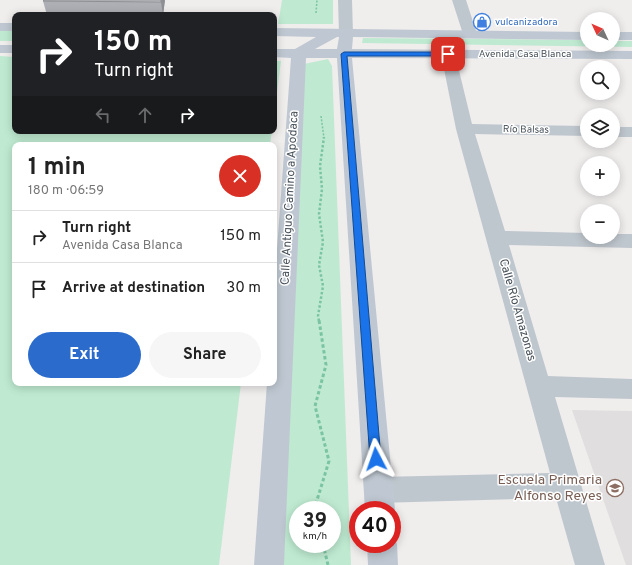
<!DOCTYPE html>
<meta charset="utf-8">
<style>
:root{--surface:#fff;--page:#f6f6f6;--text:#222;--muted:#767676;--line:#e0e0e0;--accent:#2b6bcc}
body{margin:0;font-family:Overpass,sans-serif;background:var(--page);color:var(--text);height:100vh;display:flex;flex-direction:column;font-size:15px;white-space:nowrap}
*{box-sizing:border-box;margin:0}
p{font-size:13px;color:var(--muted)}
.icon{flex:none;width:22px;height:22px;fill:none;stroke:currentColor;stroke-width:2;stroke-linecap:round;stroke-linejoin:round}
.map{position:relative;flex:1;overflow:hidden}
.drawer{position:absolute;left:12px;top:142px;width:265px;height:244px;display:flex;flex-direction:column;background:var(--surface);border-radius:8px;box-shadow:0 2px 10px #0003}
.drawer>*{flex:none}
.banner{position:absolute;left:12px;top:12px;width:265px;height:122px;border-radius:8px;box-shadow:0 2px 10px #0003;background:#202124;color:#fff;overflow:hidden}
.needle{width:26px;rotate:314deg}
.controls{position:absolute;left:580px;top:12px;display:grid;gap:8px}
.controls a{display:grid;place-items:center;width:40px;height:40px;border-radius:50%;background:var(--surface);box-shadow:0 2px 10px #0003;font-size:20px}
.speed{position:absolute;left:289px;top:501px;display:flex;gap:8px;font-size:20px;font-weight:700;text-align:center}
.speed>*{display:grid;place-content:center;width:52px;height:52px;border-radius:50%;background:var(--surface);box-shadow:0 2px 10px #0003;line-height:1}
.speed small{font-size:10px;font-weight:400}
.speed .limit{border:6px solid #d22;background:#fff;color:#111}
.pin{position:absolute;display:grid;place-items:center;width:34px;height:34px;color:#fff;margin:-17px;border-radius:8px;box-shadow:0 2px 6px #0006}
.me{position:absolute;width:44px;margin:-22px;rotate:356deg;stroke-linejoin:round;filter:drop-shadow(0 0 3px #0008)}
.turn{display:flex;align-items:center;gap:14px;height:84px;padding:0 16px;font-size:18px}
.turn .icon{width:52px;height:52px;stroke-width:2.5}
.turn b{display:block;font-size:28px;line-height:34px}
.lanes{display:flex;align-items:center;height:38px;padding:0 16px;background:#0003;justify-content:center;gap:20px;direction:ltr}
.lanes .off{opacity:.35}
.round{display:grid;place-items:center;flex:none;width:42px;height:42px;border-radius:21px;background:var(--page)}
.overview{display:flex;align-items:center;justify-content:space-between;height:68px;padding:0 16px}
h1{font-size:24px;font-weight:700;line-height:30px}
.action{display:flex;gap:8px;margin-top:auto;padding:8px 16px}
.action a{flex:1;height:46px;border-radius:24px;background:var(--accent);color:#fff;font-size:16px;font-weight:700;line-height:46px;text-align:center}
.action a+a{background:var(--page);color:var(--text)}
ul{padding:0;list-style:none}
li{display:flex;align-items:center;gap:12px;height:52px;padding:0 16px;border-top:1px solid var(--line)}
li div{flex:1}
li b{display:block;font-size:15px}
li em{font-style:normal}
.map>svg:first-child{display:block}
</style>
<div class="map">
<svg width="632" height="565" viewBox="0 0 632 565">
<rect width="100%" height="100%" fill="#f0eded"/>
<path fill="#e0dede" d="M572,410l60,1v154h-6z"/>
<path fill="#bfead1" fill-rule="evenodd" d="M282,0h51v24h-55z
M0,31h15v10h-15z
M363,38l224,2v5h26v-4h19v6l-270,-4z
M0,56l15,1v74h257l-2,14h-255v238h226l-22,182h-219z
M328,59l4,7 19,499h-77l30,-501zM298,510h34v34h-34z
M274,61h7l-7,55z"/>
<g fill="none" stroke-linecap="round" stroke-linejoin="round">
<path stroke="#7bc4a3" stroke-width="1.5" stroke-dasharray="2 1.5" stroke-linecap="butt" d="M316,13l1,-13
M321,116l3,22"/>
<path stroke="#7bc4a3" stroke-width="2.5" stroke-dasharray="2.5 2" stroke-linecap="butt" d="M319,321l-1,-5 5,-30 -4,-21 4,-23 -4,-28 3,-25 -2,-23 4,-29"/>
<path stroke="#7bc4a3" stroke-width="3" stroke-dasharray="3.5 2.5" stroke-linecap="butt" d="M314,510l15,-49 -14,-55 11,-41 -7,-45
M323,544l5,21"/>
<path fill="#bfc7ce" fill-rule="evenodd" d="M338,0h14l1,34 -2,3 -5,1 -5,-1 -2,-3z
M452,0h14l11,34 -2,3 -5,1 -5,-1 -2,-3z
M448,50l5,1 2,3 17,70 115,2v10l-112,-2 30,97 82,2v4h26v-3h19v14l-123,-3 39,131 84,3v20l-77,-2 50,168h-30l-19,-67 -178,5 -10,-4 -4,-9 4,-9 10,-4 172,-4 -94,-344 -15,-75 2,-3z
M613,127h19v10h-19z"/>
<path fill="#bfc8d2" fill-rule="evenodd" d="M0,23h15v8h-15z
M274,28l313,4v8l-234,-3 -1,12 280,2v8l-280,-1 43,452 -3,6v-6h-27l-28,-452h-31l-22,507h-30l13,-182h7v-93l17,-232 -17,-1v-8h21l21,-12 -42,-1zM337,37h2l-2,12h-22z
M613,32h19v8h-19z
M0,45h15v8h-15z
M392,533l5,11 1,21h-30l-1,-21h25z"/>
</g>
<path fill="#aeafb4" d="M165,0l-2,15h-116l-4,-14z"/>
<path fill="#8d8f92" d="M161,0h4l-2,15 -2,-13z"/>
<path fill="#caccd1" stroke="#8d8f92" d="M44,0h117v2l-118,-1z"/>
<path fill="#1a73e8" stroke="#114b97" d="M344,52h104l3,2 -3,2h-101l34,403 -1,3 -4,2 -4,-2 -2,-3 -29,-405z"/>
<defs>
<g id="shop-ring" transform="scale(0.9)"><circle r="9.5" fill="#fff" stroke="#3f7fe0" stroke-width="1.5"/><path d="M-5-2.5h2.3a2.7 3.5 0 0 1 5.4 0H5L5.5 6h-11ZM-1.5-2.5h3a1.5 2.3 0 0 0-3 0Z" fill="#3f7fe0"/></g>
<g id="school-ring" transform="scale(0.9)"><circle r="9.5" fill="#fff" stroke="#8d6e63" stroke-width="1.5"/><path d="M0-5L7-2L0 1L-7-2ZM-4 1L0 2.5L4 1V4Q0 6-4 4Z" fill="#8d6e63"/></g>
</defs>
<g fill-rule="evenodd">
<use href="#shop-ring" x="482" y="22"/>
<use href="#school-ring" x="615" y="488"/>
</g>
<g text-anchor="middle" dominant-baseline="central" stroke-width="3" stroke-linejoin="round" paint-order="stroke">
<g font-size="10" fill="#366cbe" stroke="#fff" text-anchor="start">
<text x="495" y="22">vulcanizadora</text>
</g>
<g font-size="10" fill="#475058" stroke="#fff">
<text x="525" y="54">Avenida Casa Blanca</text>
<text transform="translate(526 130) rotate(1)">Río Balsas</text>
</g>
<g font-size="12" fill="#475058" stroke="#fff">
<text transform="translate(290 198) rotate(-87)">Calle Antiguo Camino a Apodaca</text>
<text transform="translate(517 310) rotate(74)">Calle Río Amazonas</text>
</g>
<g font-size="14" fill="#785e54" stroke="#fff" text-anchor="end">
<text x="602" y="480">Escuela Primaria<tspan x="602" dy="16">Alfonso Reyes</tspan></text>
</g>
</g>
</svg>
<div class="controls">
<a><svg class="needle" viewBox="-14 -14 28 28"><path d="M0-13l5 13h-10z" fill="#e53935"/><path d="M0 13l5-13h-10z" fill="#767676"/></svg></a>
<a><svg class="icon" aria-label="search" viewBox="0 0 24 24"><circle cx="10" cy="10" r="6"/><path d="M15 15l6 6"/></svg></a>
<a><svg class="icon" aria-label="layers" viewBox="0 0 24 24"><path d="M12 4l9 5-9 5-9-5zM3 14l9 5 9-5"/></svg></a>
<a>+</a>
<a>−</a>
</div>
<div class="speed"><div>39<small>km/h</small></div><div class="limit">40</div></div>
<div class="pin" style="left:448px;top:54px;background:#d93025"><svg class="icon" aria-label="arrive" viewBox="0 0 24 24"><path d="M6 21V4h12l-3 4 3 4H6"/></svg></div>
<svg class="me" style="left:376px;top:459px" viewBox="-20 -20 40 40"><path d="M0-17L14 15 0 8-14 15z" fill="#1a73e8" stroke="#fff" stroke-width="4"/></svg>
<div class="banner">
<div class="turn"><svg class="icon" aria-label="right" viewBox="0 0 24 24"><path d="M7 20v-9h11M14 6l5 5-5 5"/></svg><div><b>150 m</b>Turn right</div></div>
<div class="lanes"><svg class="icon off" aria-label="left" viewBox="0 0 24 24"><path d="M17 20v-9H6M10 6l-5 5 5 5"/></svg><svg class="icon off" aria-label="ahead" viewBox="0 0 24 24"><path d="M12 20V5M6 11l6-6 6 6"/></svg><svg class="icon" aria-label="right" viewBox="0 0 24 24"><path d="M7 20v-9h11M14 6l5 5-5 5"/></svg></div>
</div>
<section class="drawer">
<div class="overview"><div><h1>1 min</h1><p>180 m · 06:59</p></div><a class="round" style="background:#d93025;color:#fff"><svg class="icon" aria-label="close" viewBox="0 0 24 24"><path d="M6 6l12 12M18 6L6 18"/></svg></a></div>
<ul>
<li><svg class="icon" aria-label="right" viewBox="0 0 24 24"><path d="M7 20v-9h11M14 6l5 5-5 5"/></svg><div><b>Turn right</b><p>Avenida Casa Blanca</p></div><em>150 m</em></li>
<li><svg class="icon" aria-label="arrive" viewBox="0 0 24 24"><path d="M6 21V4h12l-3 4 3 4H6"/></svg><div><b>Arrive at destination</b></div><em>30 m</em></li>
</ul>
<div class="action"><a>Exit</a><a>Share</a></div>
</section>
</div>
